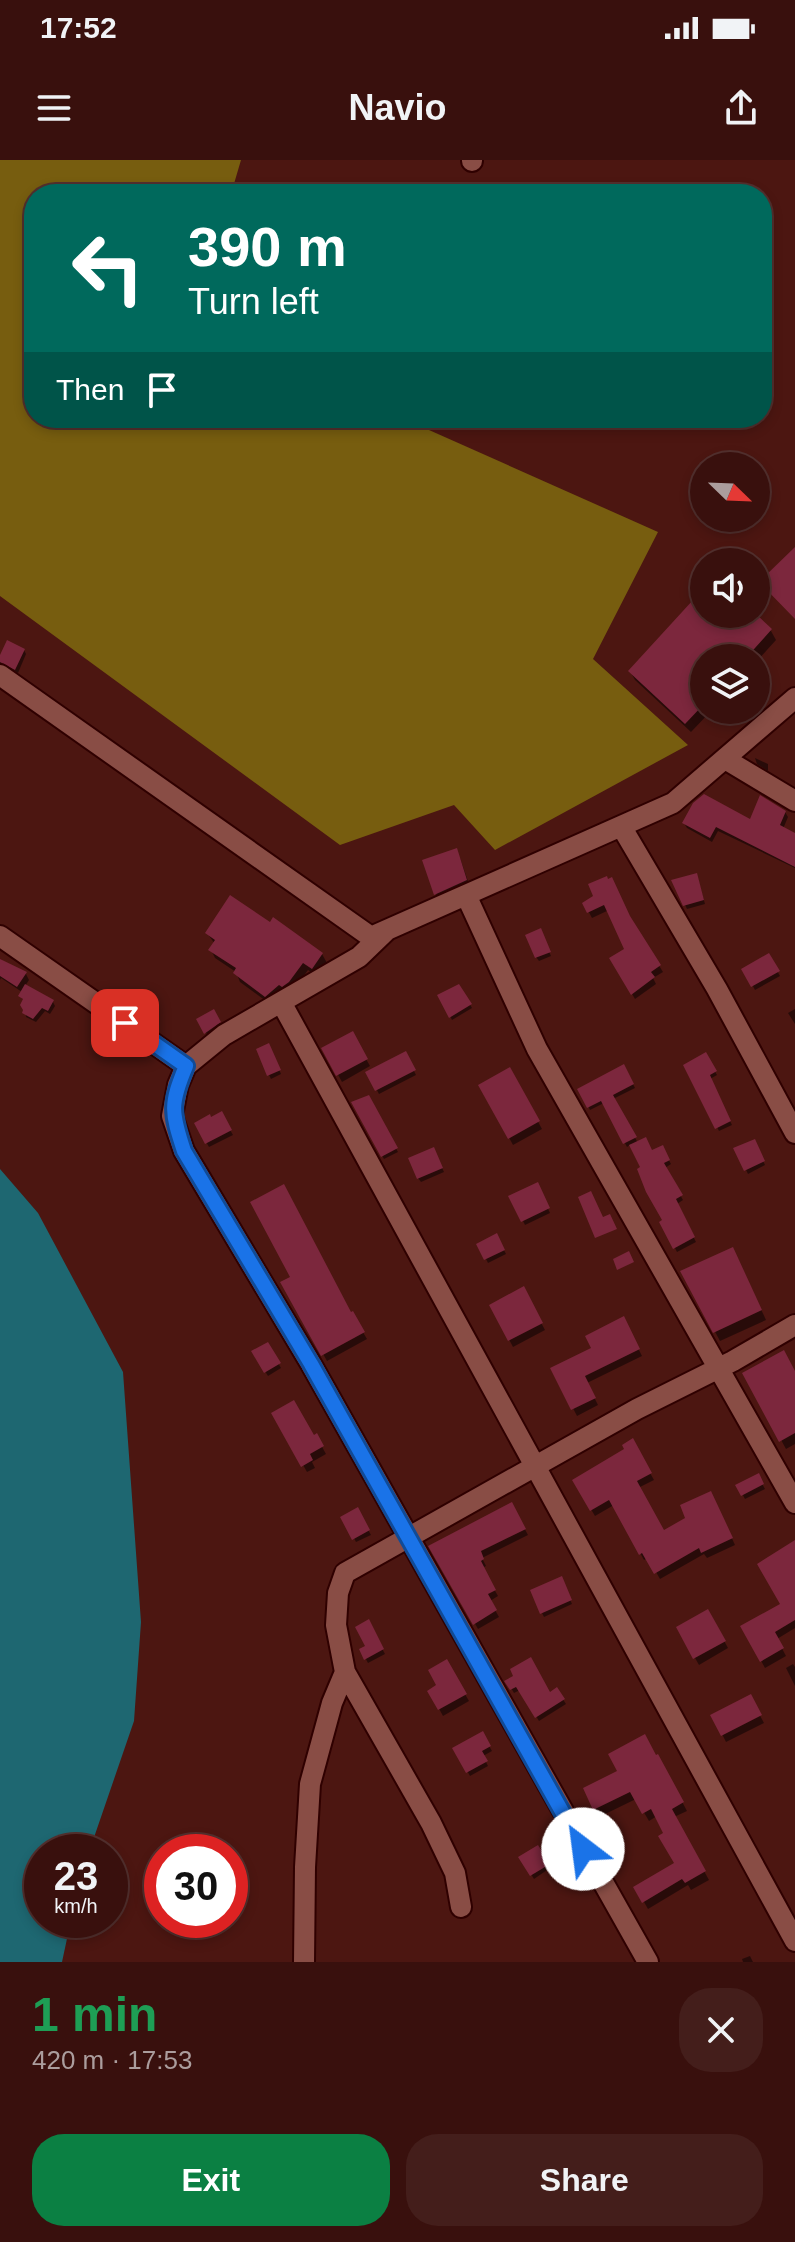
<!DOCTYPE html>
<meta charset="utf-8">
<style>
:root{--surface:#39100d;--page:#441e1b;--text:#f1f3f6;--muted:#ab9d9d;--line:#53302e;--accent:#0b8043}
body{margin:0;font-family:Arial,sans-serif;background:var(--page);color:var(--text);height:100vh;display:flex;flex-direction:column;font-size:30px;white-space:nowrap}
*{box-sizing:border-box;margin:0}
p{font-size:26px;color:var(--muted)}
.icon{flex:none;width:44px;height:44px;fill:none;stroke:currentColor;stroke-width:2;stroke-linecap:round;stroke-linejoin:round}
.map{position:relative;height:1802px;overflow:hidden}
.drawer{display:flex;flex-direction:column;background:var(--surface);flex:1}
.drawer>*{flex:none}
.top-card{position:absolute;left:24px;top:24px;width:748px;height:244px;border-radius:32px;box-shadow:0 4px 12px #0003,0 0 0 2px var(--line);background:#00695c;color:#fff;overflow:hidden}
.needle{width:52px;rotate:113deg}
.fabs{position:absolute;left:690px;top:292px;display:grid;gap:16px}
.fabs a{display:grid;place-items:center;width:80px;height:80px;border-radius:50%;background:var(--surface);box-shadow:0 4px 12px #0003,0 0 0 2px var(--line);font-size:40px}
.speed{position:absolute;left:24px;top:1674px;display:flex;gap:16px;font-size:40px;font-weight:700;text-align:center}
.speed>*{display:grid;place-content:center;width:104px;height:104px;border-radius:50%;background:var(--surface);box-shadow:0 4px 12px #0003,0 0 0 2px var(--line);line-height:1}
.speed small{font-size:20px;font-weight:400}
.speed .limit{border:12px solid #d22;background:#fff;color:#111}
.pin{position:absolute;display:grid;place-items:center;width:68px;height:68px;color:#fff;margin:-34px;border-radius:16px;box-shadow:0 4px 12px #0006}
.me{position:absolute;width:88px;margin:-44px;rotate:330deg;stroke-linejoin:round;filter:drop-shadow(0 0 6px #0008)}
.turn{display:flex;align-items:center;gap:28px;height:168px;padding:0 32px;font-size:36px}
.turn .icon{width:104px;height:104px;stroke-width:2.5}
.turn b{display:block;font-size:56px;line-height:68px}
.then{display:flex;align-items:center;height:76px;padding:0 32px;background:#0003;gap:16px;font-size:30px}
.round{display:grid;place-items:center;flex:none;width:84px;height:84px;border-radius:32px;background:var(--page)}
.headline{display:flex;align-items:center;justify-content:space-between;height:136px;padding:0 32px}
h1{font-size:48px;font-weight:600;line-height:60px;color:#1e9e55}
.button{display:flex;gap:16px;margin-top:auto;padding:16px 32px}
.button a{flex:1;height:92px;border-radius:32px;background:var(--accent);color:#fff;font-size:32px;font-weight:600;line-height:92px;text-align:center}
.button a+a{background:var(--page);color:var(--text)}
.status{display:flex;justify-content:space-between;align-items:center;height:56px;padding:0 40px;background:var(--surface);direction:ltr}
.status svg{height:22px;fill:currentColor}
header{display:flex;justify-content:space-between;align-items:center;height:104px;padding:0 32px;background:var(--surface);font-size:36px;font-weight:600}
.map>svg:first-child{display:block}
</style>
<div class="status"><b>17:52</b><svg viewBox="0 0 49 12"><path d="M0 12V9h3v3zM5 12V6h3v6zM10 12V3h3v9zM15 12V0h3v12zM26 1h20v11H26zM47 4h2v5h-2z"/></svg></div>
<header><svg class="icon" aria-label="menu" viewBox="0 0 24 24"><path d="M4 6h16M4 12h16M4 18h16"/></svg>Navio<svg class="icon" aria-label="share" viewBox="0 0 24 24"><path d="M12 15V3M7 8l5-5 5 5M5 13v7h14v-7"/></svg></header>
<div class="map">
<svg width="795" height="1802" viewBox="0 0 795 1802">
<rect width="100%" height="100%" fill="#4c1611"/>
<path fill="#775d0f" d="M0,0h241l-10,34h-197v224h368l256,114 -65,127 95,86 -193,105 -41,-45 -114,40 -340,-249z"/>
<path fill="#1e6771" d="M0,1009l38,44 85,159 18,250 -7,99 -45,131h-47v68h29l-9,42h-62z"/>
<path fill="#0007" d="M704,431v23h49l18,17 5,9 -20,22v-4h-52v52h8l-21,22 -56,-52 -5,-9z
M24,490l2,4 -8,19 -12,-7h-6v-7z
M755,598l13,6v7l-11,-7z
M785,652l3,5 -5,12 12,6v33l-77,-37 -6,11 -25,-14 -3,-5 67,-1z
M460,698l10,29 -30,13 -4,-6z
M698,719l7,25 -18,5 -13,-27z
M596,737l36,25 31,50 -10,6 3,6 -21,15 -23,-40 14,-9 -17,-40 -17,8 -8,-15z
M207,773l115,21 5,9 -10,14 -9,-7 -15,21 -23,13 -30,-22 -4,-10 -21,-14 -4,-8 4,-6z
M542,775l9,21 -12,5 -3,-4z
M768,795l12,21 -25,14 -11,-21z
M0,801l26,13 3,6 -4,6 28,16 2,4 -5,8 -5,-3 -9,11 -10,-5 -1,-16 -5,-5 2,-4 -21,-14 -1,2z
M459,826l13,22 -20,12 -12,-24z
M795,849v15l-7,-11z
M214,852l8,15 -14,9 -9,-16z
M352,874l18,32 -28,16 -18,-33z
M271,890l10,24 -10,5 -2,-4z
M405,893l11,22 -37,19 -11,-21z
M705,895l12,20 -7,4 22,46 -13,6 -33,-65z
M624,906l11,22 -22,11 25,44 14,10 10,-5 9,16 -6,4 18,32 -6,4 19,38 -19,10 -15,-29 3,-2 -34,-77 -4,3 -23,-44 -14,7 -10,-21z
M509,909l33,60 -29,16 -32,-59z
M368,937l30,55 -14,7 -31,-56z
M221,954l12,21 -24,12 -13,-23z
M754,981l11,24 -17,9 -12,-25z
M435,993l9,19 -23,10 -3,-4z
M537,1025l13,28 -25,12 -14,-28z
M497,1076l9,18 -18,9 -9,-18z
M738,1099l28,61 -46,21 -37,-69z
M293,1117l57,38 2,-1 15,25 -40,22 -44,-79z
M523,1129l22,41 -32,17 -22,-42z
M627,1166l15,30 -55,27 11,22 -21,11 -24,-47 41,-20z
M267,1184l14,24 -13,8 -15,-24z
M745,1214h50v70l-9,5z
M274,1254l39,23 3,-1 10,18 -14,8 3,6 -8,4z
M632,1281l22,39 -16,8 25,45 51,-34 21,46 -28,13 -3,-4 -44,25 -12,-21 -4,2 -30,-55 -19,11 -21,-35 53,-32z
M758,1316l7,13 -20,10 -7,-13z
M512,1345l16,30 -46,23 4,8 -4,2 16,28 -8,5 9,16 -21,12 -47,-83z
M357,1350l14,25 -15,7 -13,-25z
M795,1392v76l-18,11 9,17 -21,12 -22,-41 40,-22z
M563,1423l9,21 -28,13 -2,-4z
M708,1451l20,37 -29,17 -21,-37z
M368,1462l17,32 -17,9 -7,-13 7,-4z
M446,1502l23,39 -26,15 -13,-24 9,-6z
M793,1504l2,3v19l-9,-18z
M507,1521l42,13 8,-4 9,14 -27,17 -19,-31 -6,3z
M750,1537l14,26 -38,19 -13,-26z
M482,1574l10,17 -9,5 5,10 -18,10 -15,-27z
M655,1597l7,7 25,47 -13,6 35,63 -18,10 -3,-5 -40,24 -12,-21 40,-24 -10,-30 -9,-18 -8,5 -13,-22 -37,18 -4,-8z
M538,1688l12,20 -16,11 -13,-21z
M750,1796l3,6h-10l-1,-3z"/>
<path fill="#7c273d" d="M795,387v72l-36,-37z
M704,428v26h52l16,15 -26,29h-42v46l-19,20 -57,-53z
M7,480l18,9 -10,21 -15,-8v-7z
M704,634l46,25 10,-24 26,16 -6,14 15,8v34l-79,-40 -6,11 -28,-15 11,-20z
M457,688l10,32 -33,15 -12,-35z
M697,713l7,27 -21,6 -12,-26z
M607,716l1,3 4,-2 18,39 31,49 -10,7 4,5 -24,18 -22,-37 15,-9 -20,-44 -17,8 -5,-10 11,-7 -5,-12z
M230,735l40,27 3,-5 50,36 -11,16 -9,-6 -14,19 -7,5 -3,-2 -14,12 -32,-24 3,-5 -28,-18 7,-10 -10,-7z
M541,768l10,24 -16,6 -10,-23z
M769,793l11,18 -29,16 -10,-18z
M0,799l27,13 -10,15 -17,-11z
M25,824l29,16 -6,11 -6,-3 -9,11 -11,-6 1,-3 -3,-5 3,-6 -5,-3z
M459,824l13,20 -23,14 -12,-23z
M214,849l7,13 -17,12 -8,-15z
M353,871l15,28 -32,17 -15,-28z
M269,883l12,27 -14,6 -11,-27z
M406,891l10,19 -41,21 -10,-19z
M706,892l11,19 -7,4 21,46 -16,8 -32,-64z
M624,904l10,20 -21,11 24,42 -14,7 -22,-43 -14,7 -10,-19z
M510,907l30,54 -32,18 -30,-54z
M369,935l29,53 -17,9 -30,-55z
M222,951l10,19 -27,14 -11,-21 16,-9 1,3z
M646,977l6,13 11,-5 7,15 -6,3 19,32 -7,4 19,38 -22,12 -14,-27 3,-2 -16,-28 -9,-23 3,-2 -11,-22z
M755,979l10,22 -21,10 -11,-23z
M434,987l9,21 -26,11 -9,-21z
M538,1022l12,26 -29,14 -13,-26z
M284,1024l67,128 2,-1 12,21 -44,24 -41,-74 10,-5 -40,-75z
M591,1031l12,26 7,-3 7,15 -22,9 -17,-41z
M497,1073l8,17 -21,10 -8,-16z
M733,1087l29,63 -49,23 -33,-62z
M629,1091l5,11 -17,8 -4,-11z
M524,1126l19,37 -35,18 -19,-36z
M624,1156l16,33 -55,27 11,22 -25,12 -21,-42 41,-20 -6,-12z
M268,1182l13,21 -17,10 -13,-22z
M784,1190l11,21v62l-16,9 -37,-69z
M294,1240l20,35 3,-2 7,13 -14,8 3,6 -12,7 -30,-54z
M633,1278l19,35 -15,8 27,49 21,-12 -5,-13 31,-14 22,47 -32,15 -2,-5 -45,26 -12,-21 -3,2 -30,-55 -19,11 -18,-31 52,-31 -2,-4z
M759,1313l5,11 -23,12 -6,-11z
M512,1342l14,27 -45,22 3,8 -3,2 15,29 -8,4 9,16 -24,15 -45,-79z
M358,1347l12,23 -18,10 -12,-23z
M795,1380v80l-20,12 9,16 -24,14 -20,-36 40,-22 -23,-40z
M562,1416l10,24 -32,14 -10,-24z
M708,1449l18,32 -33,18 -17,-32z
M369,1459l15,30 -20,11 -5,-11 6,-3 -10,-19z
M531,1497l19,35 7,-5 8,12 -30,19 -19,-31 -6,3 -6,-9 9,-5 -3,-7z
M447,1499l20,35 -29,16 -11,-19 9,-6 -8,-15z
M751,1534l11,21 -41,21 -11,-21z
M483,1571l8,15 -9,5 6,10 -22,12 -14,-25z
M645,1574l11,21 2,-1 26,48 -12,7 34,62 -21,12 -3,-4 -40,24 -9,-16 41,-24 -16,-27 5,-3 -12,-24 -9,5 -12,-22 -37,18 -10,-22 34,-17 -9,-17z
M538,1685l12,19 -20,12 -12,-19z"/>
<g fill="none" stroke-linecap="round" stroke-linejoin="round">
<g stroke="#2f0000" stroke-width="24">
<path id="minor" d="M472,1v-1
M0,515l371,262 302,-134 122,-105
M725,599l70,42
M621,666l96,163 78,144
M466,735l71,154 258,454
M386,771l-27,26 -135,78 -38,31 -8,19 -6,31 12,35 127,213 337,598
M0,776l186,130
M281,842l514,939
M345,1512l86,151 24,50 6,34
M304,1802l1,-95 5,-83 22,-81 13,-31 -9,-47 2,-32 7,-20 292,-164 96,-48 62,-36"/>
</g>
<use href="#minor" stroke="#894d45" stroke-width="20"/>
</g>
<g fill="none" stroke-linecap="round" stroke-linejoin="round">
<g stroke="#114b97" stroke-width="20">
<path id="route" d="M125,863l61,43c-16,38 -15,46 -2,85l127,213 272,485"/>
</g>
<use href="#route" stroke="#1a73e8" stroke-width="14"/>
</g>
</svg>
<div class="fabs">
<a><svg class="needle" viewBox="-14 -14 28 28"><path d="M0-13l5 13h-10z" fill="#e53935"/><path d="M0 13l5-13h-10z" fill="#ab9d9d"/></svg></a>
<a><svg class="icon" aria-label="sound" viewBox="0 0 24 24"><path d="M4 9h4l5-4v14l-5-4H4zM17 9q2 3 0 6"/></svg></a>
<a><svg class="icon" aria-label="layers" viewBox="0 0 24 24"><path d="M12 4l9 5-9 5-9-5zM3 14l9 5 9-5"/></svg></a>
</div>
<div class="speed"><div>23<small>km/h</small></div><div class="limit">30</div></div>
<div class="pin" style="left:125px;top:863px;background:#d93025"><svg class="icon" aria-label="arrive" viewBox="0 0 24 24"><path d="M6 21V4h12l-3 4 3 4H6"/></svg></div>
<svg class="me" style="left:583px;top:1689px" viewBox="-20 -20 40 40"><circle r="19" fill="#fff"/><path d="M0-13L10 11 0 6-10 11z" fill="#1a73e8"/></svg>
<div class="top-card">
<div class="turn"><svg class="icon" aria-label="left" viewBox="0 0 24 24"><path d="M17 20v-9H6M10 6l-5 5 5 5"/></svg><div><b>390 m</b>Turn left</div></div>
<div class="then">Then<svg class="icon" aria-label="arrive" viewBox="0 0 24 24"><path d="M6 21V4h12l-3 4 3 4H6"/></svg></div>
</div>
</div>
<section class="drawer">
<div class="headline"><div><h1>1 min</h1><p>420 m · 17:53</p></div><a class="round"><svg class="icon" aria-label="close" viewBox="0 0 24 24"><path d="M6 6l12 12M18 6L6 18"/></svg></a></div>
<div class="button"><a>Exit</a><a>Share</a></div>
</section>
